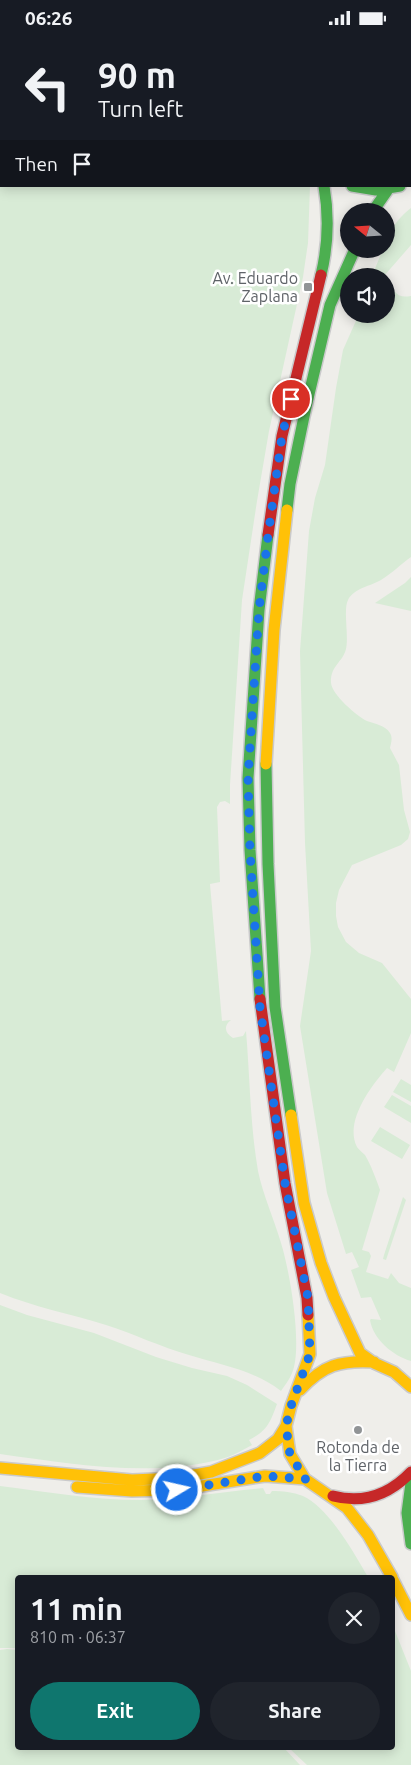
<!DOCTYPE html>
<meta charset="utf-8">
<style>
:root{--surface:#171b24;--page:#20242c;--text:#f1f3f6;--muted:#9ea1a6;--accent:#0f766e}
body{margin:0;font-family:Ubuntu,sans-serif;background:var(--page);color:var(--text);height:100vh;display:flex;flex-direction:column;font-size:19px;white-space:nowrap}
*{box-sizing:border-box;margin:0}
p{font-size:16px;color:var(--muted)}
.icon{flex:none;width:28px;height:28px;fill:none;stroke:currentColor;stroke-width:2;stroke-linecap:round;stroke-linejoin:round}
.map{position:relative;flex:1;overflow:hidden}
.panel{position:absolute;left:15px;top:1540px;width:380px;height:175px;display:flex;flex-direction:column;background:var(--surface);border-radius:5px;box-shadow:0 2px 12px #0003}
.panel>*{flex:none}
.top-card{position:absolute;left:0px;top:0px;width:411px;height:152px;box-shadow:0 2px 12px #0003;background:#171b24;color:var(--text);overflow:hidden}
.needle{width:32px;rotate:288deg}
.buttons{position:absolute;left:340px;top:168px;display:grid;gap:10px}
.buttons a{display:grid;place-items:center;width:55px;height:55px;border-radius:50%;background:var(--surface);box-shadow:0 2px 12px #0003;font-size:25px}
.pin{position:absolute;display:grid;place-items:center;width:42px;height:42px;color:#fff;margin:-21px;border:2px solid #fff;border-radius:50%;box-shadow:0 1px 5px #0007}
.me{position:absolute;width:55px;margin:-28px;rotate:81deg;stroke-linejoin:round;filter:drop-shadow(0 0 4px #0008)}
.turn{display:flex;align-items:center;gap:18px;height:105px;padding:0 15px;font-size:22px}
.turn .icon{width:65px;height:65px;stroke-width:2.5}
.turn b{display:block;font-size:35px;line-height:42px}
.then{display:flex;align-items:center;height:48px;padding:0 15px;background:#0003;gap:10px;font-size:19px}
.round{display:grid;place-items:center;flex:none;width:52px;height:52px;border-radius:26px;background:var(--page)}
.headline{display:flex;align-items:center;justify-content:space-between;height:85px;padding:0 15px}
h1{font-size:30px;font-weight:600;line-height:38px}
.action{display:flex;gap:10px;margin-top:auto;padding:10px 15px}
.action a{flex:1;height:58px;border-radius:30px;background:var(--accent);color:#fff;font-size:20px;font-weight:600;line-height:58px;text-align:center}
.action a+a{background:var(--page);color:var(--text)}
.status{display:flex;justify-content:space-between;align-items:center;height:35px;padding:0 25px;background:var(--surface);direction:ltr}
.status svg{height:14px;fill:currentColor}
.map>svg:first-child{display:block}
</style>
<div class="status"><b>06:26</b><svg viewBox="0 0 49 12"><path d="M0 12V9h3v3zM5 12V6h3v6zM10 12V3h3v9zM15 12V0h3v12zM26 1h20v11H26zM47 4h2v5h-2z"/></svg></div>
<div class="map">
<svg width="411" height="1730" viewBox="0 0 411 1730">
<rect width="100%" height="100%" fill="#efeeea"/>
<path fill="#d8ebd6" d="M0,0h355l-354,1 -1,89z
M0,137h1v14h309l-2,57 -5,34 -34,154 -12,70 -15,99 -12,185v19l-5,-3 -5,1 -3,5 3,75 -10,2 12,137 9,-1c-8,6 -6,13 2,18l10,-2 3,-5c4,47 4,93 12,140 5,24 16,48 23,72 9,29 20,96 13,124 -2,9 -8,17 -13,24 -27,-21 -60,-26 -92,-36 -28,-8 -55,-21 -83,-30 -35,-11 -72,-18 -106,-32z
M411,173v37l-27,31h-12l11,-27h3c0,-16 13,-32 25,-41z
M386,245c9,10 9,19 25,16v261c-10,7 -20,17 -30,23 -10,6 -27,8 -33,20 -5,10 1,35 -2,49 -3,13 -16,17 -15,34 1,12 26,33 36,38 8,3 18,4 23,12 3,5 1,10 0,15l9,17 5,45 6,22 -2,7 -7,6 -49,20 -13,25 -3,13v13l2,11 8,15 13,11 23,10 29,36v34l-17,39 -7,-4c-16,18 -43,54 -30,79 2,3 5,5 8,8 6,10 11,24 15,35l-18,60 7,2 2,4 -5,16 22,7 3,-6 8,10 12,5v73c-18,-5 -38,-22 -41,-41l1,-1 10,1 -10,-23 -10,1 -10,-28 8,-3 -7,-15 -6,2 -19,-61 -27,-167 11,-75 -6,-108 -5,-192 9,-120 6,-33 10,-33 11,-77 7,-38 16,-36h27z
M411,542v34l-36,-8 30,-20z
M401,1044l10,6v17l-18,-10z
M392,1060l19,11v17l-27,-16z
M380,1092l30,18 -8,14 -31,-18z
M403,1162l3,3 -20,60 -3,-1 1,-4z
M0,1270l27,10 67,18 62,24 36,11 35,8 20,9 30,19c-7,19 -10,27 -28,36l3,5c-8,4 -16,9 -24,12 -71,22 -156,7 -228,-3z
M0,1451c47,6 94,14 141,14 41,-1 81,-8 122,-12l3,6h4l2,-3c10,0 21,1 31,5 26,12 51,57 65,81h-350l-1,71h-17z
M393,1591l18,45v94h-104l-18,-17 103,-1z
M7,1614l10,1 1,97 266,1 16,17h-300v-115z"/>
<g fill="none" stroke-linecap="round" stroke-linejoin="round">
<g stroke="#cacacb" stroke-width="14">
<path id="fast" d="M387,0v1
M352,151l24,4 24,-4
M373,176l14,-20
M321,240c7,-29 8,-60 3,-89
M287,475l3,-26 16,-77 24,-102 25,-56
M266,729l2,100 7,143 16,108
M260,964l-10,-149 -2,-72 11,-168 9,-75
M411,1448l-4,30 4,31"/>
</g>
<g stroke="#cacacb" stroke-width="14">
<path id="slow" d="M410,27l1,1
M0,118h1
M266,729l8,-134 13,-120
M291,1080l13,88 17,60 13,34 26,56 14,10 20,9 17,15
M300,1355c23,-25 40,-30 74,-28
M286,1391l4,28 15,25 42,29 21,27 24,42
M0,1433l132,12 45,-2 34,-6 49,-19 18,-14 8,-13 5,-20 19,-52 -2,-39
M77,1452l55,4 45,-1 88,-14 40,3
M392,1543l19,37"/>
</g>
<g stroke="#cacacb" stroke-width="14">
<path id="jam" d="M0,104h1
M268,500l14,-99 39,-161
M260,964l25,184 22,115 1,17
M333,1461c31,8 56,-1 78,-24"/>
</g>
<use href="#fast" stroke="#4caf50" stroke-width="11"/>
<use href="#slow" stroke="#ffc107" stroke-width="11"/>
<use href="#jam" stroke="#c62828" stroke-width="11"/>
</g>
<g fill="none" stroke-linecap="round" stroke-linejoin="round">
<path stroke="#1a73e8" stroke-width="9" stroke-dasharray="0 16.2" d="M177,1455l88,-14 41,3 -16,-24 -4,-29 5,-20 19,-52 -2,-56 -23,-115 -25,-176 -10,-157 -2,-72 11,-168 9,-74 14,-100 9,-37"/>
</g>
<g fill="#919496" stroke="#fff" stroke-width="2">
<rect x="303" y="247" width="10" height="10" rx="2.5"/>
<circle cx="358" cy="1395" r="5"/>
</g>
<g text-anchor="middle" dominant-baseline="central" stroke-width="5" stroke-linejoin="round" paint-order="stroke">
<g font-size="16" fill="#5f6368" stroke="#fff" text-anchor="end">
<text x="298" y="243">Av. Eduardo<tspan x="298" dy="18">Zaplana</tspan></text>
<text x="358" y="1412" text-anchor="middle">Rotonda de<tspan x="358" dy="18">la Tierra</tspan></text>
</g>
</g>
</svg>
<div class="buttons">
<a><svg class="needle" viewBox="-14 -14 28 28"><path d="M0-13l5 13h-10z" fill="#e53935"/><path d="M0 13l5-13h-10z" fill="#9ea1a6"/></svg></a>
<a><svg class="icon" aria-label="sound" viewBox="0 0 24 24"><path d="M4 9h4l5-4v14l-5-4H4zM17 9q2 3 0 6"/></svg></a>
</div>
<div class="pin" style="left:291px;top:364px;background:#d93025"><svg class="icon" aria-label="arrive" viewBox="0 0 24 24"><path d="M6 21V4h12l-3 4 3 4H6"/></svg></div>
<svg class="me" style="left:177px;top:1455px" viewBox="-20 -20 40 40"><circle r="17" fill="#1a73e8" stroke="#fff" stroke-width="3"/><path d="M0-11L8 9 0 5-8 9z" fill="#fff"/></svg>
<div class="top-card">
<div class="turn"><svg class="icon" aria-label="left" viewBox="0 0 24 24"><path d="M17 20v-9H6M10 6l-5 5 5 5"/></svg><div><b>90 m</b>Turn left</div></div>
<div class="then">Then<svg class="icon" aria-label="arrive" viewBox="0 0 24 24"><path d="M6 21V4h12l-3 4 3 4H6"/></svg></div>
</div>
<section class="panel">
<div class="headline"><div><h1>11 min</h1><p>810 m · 06:37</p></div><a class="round"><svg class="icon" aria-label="close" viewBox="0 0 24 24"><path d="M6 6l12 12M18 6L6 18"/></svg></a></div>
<div class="action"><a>Exit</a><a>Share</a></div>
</section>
</div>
